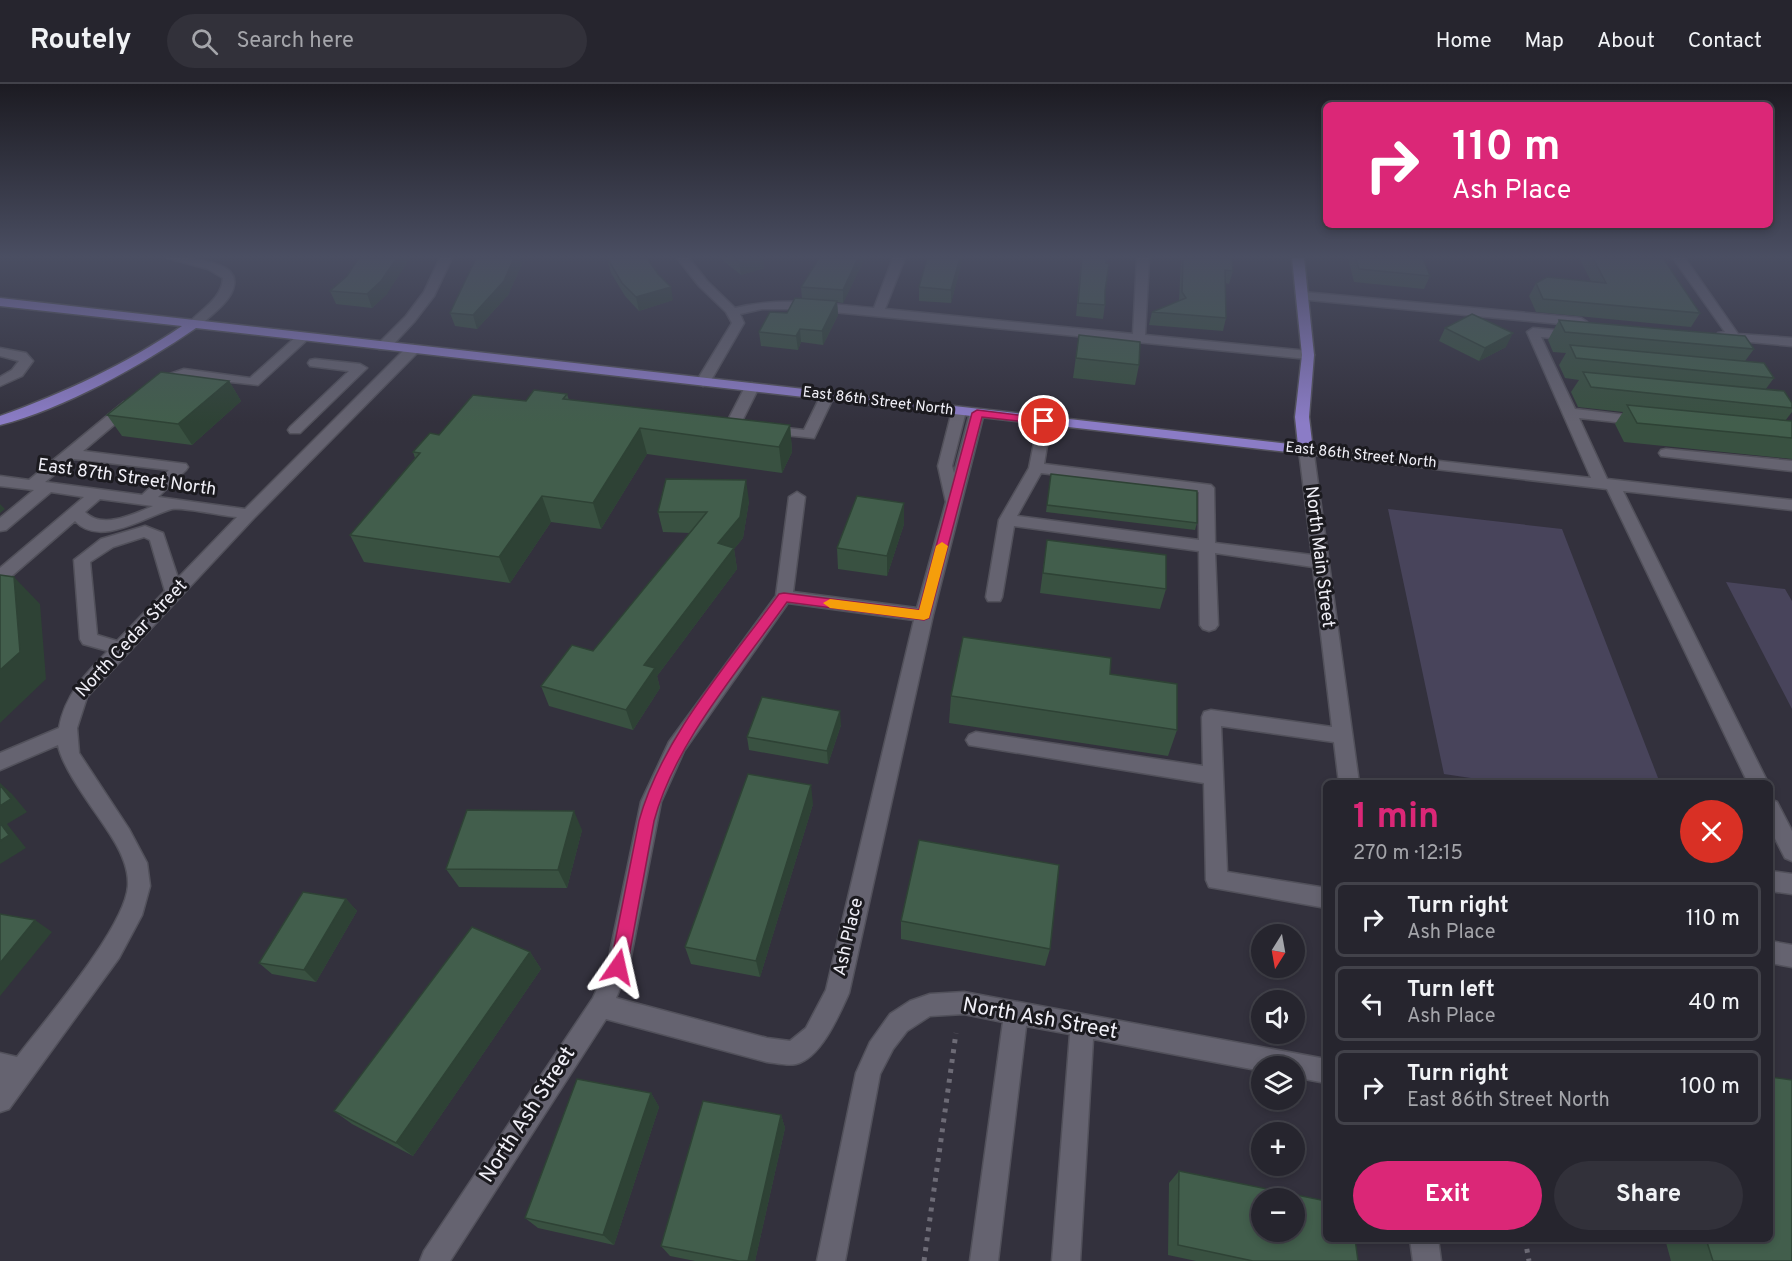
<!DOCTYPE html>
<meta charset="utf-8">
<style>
:root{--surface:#26252e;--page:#32313a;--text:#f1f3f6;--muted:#a4a5aa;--line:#42424a;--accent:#db2777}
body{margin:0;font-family:Overpass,sans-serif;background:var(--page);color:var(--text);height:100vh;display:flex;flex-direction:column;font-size:22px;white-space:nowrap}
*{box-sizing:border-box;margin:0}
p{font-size:20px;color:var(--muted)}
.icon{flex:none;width:33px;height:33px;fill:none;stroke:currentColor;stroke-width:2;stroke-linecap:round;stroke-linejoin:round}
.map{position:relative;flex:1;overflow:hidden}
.side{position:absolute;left:1323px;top:696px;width:450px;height:462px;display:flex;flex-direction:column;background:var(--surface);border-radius:9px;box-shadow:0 3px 9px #0003,0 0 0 2px var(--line)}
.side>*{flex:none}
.guide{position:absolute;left:1323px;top:18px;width:450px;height:126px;border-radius:9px;box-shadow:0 3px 9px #0003,0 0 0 2px var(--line);background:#db2777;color:#fff;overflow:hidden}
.needle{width:39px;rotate:191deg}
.controls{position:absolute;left:1251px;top:840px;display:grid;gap:12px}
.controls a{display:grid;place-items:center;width:54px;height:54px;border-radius:50%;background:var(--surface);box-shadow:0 3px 9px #0003,0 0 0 2px var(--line);font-size:30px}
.pin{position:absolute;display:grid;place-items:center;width:51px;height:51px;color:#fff;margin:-26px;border:3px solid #fff;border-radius:50%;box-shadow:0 2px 6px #0007}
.me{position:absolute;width:66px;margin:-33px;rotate:11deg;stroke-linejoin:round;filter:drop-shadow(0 0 4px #0008)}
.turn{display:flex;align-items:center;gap:21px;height:126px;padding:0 30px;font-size:27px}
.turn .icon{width:78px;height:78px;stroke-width:2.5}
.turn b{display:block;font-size:42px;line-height:51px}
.round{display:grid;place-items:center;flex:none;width:63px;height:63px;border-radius:32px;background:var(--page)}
.headline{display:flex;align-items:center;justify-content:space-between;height:102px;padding:0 30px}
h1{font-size:36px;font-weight:700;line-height:45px;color:var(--accent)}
.button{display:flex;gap:12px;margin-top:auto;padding:12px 30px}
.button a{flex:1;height:69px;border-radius:36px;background:var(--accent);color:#fff;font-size:24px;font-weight:700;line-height:69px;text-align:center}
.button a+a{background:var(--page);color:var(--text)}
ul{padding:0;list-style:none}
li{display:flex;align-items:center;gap:18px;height:75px;margin:0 12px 9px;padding:0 18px;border:3px solid var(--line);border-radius:9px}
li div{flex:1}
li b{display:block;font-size:22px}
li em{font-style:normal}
header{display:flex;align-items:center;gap:36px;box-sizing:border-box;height:84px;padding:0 30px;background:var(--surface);border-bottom:2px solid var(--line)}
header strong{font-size:28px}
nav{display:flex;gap:33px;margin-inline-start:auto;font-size:21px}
.search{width:420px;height:54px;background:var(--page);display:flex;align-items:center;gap:15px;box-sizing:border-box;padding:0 21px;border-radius:33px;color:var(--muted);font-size:22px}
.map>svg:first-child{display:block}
</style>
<header>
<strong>Routely</strong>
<div class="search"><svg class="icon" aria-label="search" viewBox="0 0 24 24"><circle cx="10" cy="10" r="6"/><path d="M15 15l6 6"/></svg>Search here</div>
<nav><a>Home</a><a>Map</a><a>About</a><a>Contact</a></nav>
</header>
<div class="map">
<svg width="1792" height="1177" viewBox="0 0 1792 1177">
<rect width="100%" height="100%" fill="#33313d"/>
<path fill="#48445b" d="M1388,425l174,20 98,254h-156l-60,-9z
M1726,498l59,7 7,12v108z"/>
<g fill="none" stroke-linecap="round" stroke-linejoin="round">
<g stroke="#52515b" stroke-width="3">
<path id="minor" d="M167,174c16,0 72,1 67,27 -2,16 -24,31 -36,42l-4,1 -6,-4c12,-14 34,-25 35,-46l-15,-9z
M440,174h12l-18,38 -20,26 -25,27h-10l-1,-3 1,-3 27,-27 18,-24z
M677,174h12l18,23 28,27c47,-12 91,-4 139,0l19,-50h12l-20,51 248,25 4,-76h12l-4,77 163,16 6,4 -6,4 -505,-50h-41l-22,5 4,9 -34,59 -7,4 -7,-4 36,-59 -6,-11 -27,-26z
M1673,174h12l53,76 54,4v8l-74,-7 -2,-3 2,-3 7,-1z
M1303,208l278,26 6,4 -6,4 -282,-27v-6z
M1533,244l42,4 6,4 -6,4 -34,-3 34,72 68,8 7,4 -7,4 -64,-7 28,61 185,21v10l-169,-19 145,292h-20l-141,-294 -293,-34 45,328h-20l-5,-41 -113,-16 6,146 99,16v20l-117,-21 -3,-7 -2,-97 -235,-38 -3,-5 3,-5 7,-3 227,34 -1,-49 2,-5 7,-2 121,17 -19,-160 -98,-14 3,72 -3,4 -6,2 -6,-2 -3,-4 -1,-74 -185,-25 -12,71 -2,4h-12l-2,-4 13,-77 30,-52 10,-50 5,-1 7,4 -7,43 167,21 3,3 1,55 97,12 -13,-105 2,-3 5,-1 285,32 -64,-146zM1041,389l158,19v48l-182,-24z
M303,249l6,4 -2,3 -49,45 -73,-8 -27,10 -7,-4 2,-3 31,-11 66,9 49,-44z
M413,261l6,4 -1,3 -164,166 -167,179 -10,31 2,25 50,76 18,34 3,23 -8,29 -23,43 -110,151 -9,3v-59l17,4c28,-37 108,-129 111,-171 1,-17 -7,-34 -15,-47 -15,-25 -50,-68 -55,-94l-58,25v-17l59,-25c6,-33 26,-54 49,-77l-25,-7 -3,-5 -6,-79 27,-21 44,-13 18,7 15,45 59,-61c-14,-1 -54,-10 -65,-8 -26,7 -72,39 -97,12l-69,60 -6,2v-15l84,-71 -33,-5 -45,38 -6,1v-13l34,-28 -34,-4v-10l29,4 95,-78 5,-1 7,4 -2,3 -51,43 103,13 2,3 -2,3 -28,27 87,12 163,-163zM74,375l95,11 -27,25 -97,-13zM100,415l53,7c-19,8 -51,24 -68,6zM144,453l6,3 15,51 -48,50 -20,-6 -7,-73 23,-15z
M0,264l26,5 7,8 -11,15 -22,10v-9l12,-7 7,-9 -19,-5z
M315,275l45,5 7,4 -67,65h-10l-2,-3 2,-3 59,-56 -39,-5 -2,-3 2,-3z
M752,299l7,4 -18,36 63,7 18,-37h10l2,3 -20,42 -87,-9 -2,-3 20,-39z
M959,323l7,4 -14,55 2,7 16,-60 7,-4 7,4 -51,202 -84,378c-10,22 -28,65 -53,71 -9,2 -20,-1 -29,-2l-161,-43 -156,242h-30l4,-10 169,-253 14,-31 34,-165 28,-60 107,-146 13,-99 8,-5 8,5 -12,95 124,16 29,-106 -8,-36 14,-55zM788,519l126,17 -88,370 -20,38 -16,13 -23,-3 -151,-40 13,-31 32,-165 23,-51z
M1666,365l126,12v10l-131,-15 -2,-3 2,-3z
M1770,715l7,3 15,29v30l-7,-3 -15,-29z
M1770,787l22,3v20l-22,-3z
M1770,857l22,4v22l-22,-4z
M964,908l362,67v24l-32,-6v-11h-32v5l-169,-32 -13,222h-28l18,-227 -44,-8 -28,235h-28l33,-239 -39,-8 -34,2 -23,15 -14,18 -13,25 -35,187h-28l39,-188 14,-31 20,-28 20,-13 20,-7z
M1410,1155h28l3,22h-28z"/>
</g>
<g stroke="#52515b" stroke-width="3">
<path id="major" d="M1292,174h12l10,97 -5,62 4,33 -7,4 -1110,-126c-54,37 -132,81 -196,97v-9c64,-23 125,-51 182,-90l-182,-20v-8l1298,147 -3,-28 7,-62z"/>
</g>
<path stroke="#6d6b76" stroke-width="5" stroke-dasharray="4 6" stroke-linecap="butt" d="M1525,1155l4,22
M924,1177l32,-228"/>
<use href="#minor" fill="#656370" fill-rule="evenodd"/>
<use href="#major" fill="#8b7cc6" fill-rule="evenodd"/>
</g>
<path fill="#395141" d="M476,174h45l-1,2 2,4 -14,31 -31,34 -22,-3 -5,-13z
M607,174l66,42 -34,11 -14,-15 -14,-23z
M720,174h43l1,10 -23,7z
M865,174l-22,45 -6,-1 1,13 -15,30 -22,-3 -3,8 -37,-4 -2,-14 28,-19 15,-14 -1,-12z
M927,174h36l-12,45 -32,-2v-14z
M1081,174h25l-1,33v14l-2,14 -27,-3z
M1181,174h51l1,13 -4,13 -4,-1 1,35 -3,13 -74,-6 3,-13 27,-11z
M1348,174h75l7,18 -6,13 -70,-7z
M1579,174h84l37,55 -9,14 -155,-15 -7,-16 7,-13 55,-2z
M330,207l57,3 -15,14 -36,-4z
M1559,236l195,29 -9,12 29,17 -9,12 27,13v9l-7,9h7v38l-168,-17 -9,-18 8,-12 -45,-5 -7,-15 8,-12 -14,-2 -6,-13 7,-12 -13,-1 -5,-12z
M1445,244l61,19 -27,14 -40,-20z
M1079,251l60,30 -4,20 -62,-7z
M229,297l12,20 -49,44 -70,-9 -15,-21z
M567,310l2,6 221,25 2,27 -10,21 -135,-19 -46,75 -50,-7 -41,61 -146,-21 -14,-27 65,-77 -2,-6 113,-51z
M1051,390l146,49 -2,7 -149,-18z
M749,417l-6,37 -9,11 3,20 -80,107 3,12 -27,42 -84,-24 -8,-20 52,-35 98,-118 -28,-1 -5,-20z
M904,419v21l-17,52 -49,-7 -1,-21z
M1047,456l119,49 -6,20 -120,-16z
M1110,590l67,56 -9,26 -219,-33 2,-27z
M841,641l-13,39 -79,-14 -2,-13z
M813,720l-53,173 -69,-13 -6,-17z
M582,746l-15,58 -108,-1 -13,-18z
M346,815l11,12 -41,71 -44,-8 -13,-11z
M901,837l149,28 -5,17 -144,-27z
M530,868l11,17 -128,187 -61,-32 -18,-13z
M651,1009l8,14 -45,138 -76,-17 -13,-10z
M781,1031l4,13 -30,133h-60l-25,-5 -9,-10z
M1179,1087l179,90h-162l-28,-6 1,-72z
M1665,1155h105l22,22h-121z"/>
<path fill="#2e4235" d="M397,174h13l-23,36 -15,14 -5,-14z
M514,174h7l-1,2 2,4 -14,31 -31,34 -4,-14z
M752,174h11l1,10 -23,7 -2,-13z
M858,174h7l-22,45v-13z
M960,174h3l-12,45v-13z
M671,203l2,13 -34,11 -3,-14z
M837,217l1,14 -15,30 -1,-14z
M800,245l1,13 -3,8 -2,-14z
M1513,249l-7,14 -27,14 6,-13z
M229,297l12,20 -49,44 -14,-21z
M790,341l2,27 -10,21 -3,-26z
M640,344l7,26 -46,75 -8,-26z
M746,396l3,21 -6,37 -9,11 3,20 -80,107 3,12 -27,42 -7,-20 18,-45z
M542,412l9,26 -41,61 -11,-26z
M904,419v21l-17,52v-20z
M0,420l5,5 -5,4z
M14,493l26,27 6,75 -46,44v-53z
M840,627l1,14 -13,39 -1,-13z
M0,699l12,11 15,18 -20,12 19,24 -26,16z
M811,701l2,19 -53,173 -4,-16z
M574,727l8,19 -15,58 -9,-18z
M346,815l11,12 -41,71 -12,-12z
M35,836l17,12 -52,64v-33z
M530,868l11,17 -128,187 -17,-13z
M651,1009l8,14 -45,138 -11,-10z
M781,1031l4,13 -30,133h-7z"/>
<path fill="#425e4c" stroke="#2e4235" stroke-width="1.5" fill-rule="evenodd" d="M359,174h38l-16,23 -14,13 -37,-3 17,-15z
M476,174h38l-10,23 -31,34 -23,-2z
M607,174h40l11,16 13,13 -35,10 -14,-14z
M734,174h18l-13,4z
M819,174h39l-15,32 -42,-3z
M927,174h33l-9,32 -32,-3z
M1082,174h24v5l3,1 -4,27v14l-27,-2z
M1183,174h49l1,13 -8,-1 1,48 -74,-6 34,-14 -4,-6z
M1356,174h67l7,18 -71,-7z
M1593,174h70l37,55 -157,-14 -7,-16 11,-6 59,6z
M795,214l42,3 -15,30 -22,-2 -4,7 -37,-4 11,-20 17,1z
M1472,230l41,19 -28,15 -40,-20z
M1559,236l186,16 9,13 -189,-17z
M1079,251l61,7 -1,23 -63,-7z
M1570,261l194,18 10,15 -198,-20z
M161,288l68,9 -51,43 -71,-9z
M1583,288l201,19 8,12v5l-201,-21z
M534,306l33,4 -4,5 227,26 -11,22 -139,-19 -47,75 -51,-7 -43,61 -149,-22 70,-82 -7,-1 17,-19 9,2 34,-40 53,6z
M1627,321l165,16v17l-155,-15z
M1051,390l146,17v32l-150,-18z
M666,395l80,1 -6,37 -22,26 16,5 -90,117 11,3 -29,42 -85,-24 31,-41 21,6 114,-139h-49z
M857,412l47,7 -17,53 -50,-8z
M1047,456l119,15v34l-123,-16z
M0,491l14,2 6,75 -20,18z
M963,553l148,21 -1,16 67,10v46l-226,-34z
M762,613l78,14 -13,40 -80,-14z
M748,690l63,11 -55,176 -71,-14z
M0,701l11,14 -11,7z
M467,726l107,1 -16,59 -112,-1z
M0,739l9,12 -9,6z
M919,756l140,25 -9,84 -149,-28z
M303,808l43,7 -42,71 -45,-7z
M0,830l35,6 -35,43z
M472,843l58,25 -134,191 -62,-32z
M1770,993l22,3v181h-79l-7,-22h64z
M577,995l74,14 -48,142 -78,-17z
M703,1017l78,14 -33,146h-9l-78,-15z
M1179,1087l147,30v38h29l3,22h-105l-75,-16zM1262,1114h32v34h-32z"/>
<linearGradient id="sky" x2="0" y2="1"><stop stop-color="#1c1b22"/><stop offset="0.51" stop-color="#4a4e62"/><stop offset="1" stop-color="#4a4e62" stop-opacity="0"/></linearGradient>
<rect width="1792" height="339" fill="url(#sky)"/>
<path fill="#db2777" stroke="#8e194d" stroke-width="1.5" d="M977,326l67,8 5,3 -5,3 -62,-7 -53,201 -5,2 -137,-18c-47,67 -112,140 -133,219l-27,146 -2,6 -7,2 -6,-2 -2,-6 29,-146c23,-84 89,-157 140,-227l5,-1 135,17 53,-197z"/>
<path fill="#f59e0b" d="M942,458l6,4 -19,72 -5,2 -94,-12 -7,-5 7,-4 89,11 17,-64z"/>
<g text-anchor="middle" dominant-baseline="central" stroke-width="6" stroke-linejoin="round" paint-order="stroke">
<g font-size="15" fill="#f0eff7" stroke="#1b1a1f">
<text transform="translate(878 318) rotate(7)">East 86th Street North</text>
<text transform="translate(1361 372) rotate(6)">East 86th Street North</text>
</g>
<g font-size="18" fill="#f0eff7" stroke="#1b1a1f">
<text transform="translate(127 394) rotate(8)">East 87th Street North</text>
<text transform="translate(1319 473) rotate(83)">North Main Street</text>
<text transform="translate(132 555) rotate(-47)">North Cedar Street</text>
<text transform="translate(849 853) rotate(-77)">Ash Place</text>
</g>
<g font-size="21" fill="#f0eff7" stroke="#1b1a1f">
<text transform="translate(1040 935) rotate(10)">North Ash Street</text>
<text transform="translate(528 1031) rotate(-57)">North Ash Street</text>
</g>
</g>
</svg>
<div class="controls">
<a><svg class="needle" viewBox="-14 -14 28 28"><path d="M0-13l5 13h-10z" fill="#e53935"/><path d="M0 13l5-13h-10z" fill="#a4a5aa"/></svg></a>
<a><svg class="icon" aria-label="sound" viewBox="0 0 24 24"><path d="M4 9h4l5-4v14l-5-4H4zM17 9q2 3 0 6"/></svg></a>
<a><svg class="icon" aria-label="layers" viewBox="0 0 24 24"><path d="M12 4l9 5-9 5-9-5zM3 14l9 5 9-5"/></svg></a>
<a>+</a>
<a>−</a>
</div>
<div class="pin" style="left:1044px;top:337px;background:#d93025"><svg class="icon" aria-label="arrive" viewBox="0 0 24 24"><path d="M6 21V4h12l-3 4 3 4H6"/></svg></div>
<svg class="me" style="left:618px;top:883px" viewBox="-20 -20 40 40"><path d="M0-17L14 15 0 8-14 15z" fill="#db2777" stroke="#fff" stroke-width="4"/></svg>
<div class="guide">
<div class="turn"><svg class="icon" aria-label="right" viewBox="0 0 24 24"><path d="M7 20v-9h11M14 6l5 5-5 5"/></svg><div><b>110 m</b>Ash Place</div></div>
</div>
<section class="side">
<div class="headline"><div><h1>1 min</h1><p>270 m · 12:15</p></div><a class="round" style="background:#d93025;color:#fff"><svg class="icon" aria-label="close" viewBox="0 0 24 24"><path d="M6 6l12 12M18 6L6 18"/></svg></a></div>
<ul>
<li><svg class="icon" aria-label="right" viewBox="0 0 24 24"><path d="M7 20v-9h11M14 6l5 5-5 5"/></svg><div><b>Turn right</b><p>Ash Place</p></div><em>110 m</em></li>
<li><svg class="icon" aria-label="left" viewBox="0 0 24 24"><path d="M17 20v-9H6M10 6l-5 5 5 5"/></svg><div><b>Turn left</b><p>Ash Place</p></div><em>40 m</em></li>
<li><svg class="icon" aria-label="right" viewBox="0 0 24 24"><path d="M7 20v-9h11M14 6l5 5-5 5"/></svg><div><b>Turn right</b><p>East 86th Street North</p></div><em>100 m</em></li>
</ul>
<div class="button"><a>Exit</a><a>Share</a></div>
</section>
</div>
